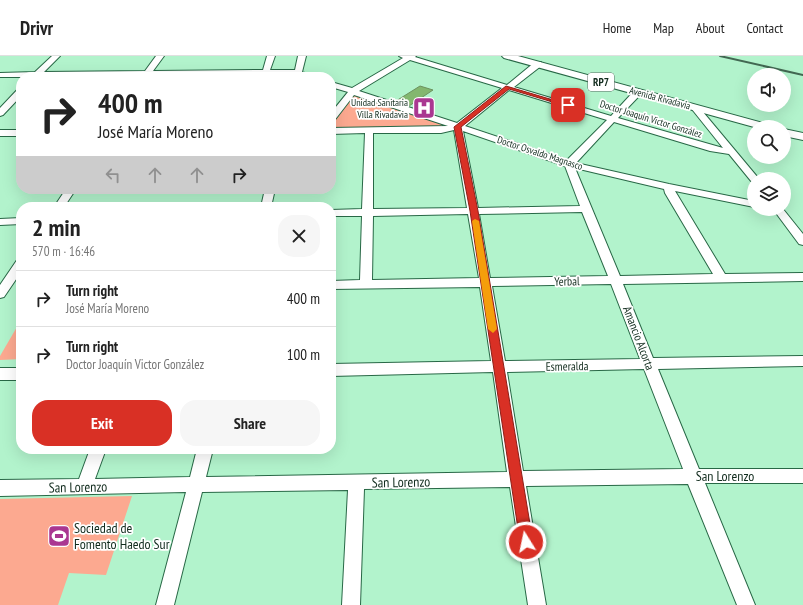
<!DOCTYPE html>
<meta charset="utf-8">
<style>
:root{--surface:#fff;--page:#f6f6f6;--text:#222;--muted:#767676;--line:#e0e0e0;--accent:#d93025}
body{margin:0;font-family:"PT Sans Narrow",sans-serif;background:var(--page);color:var(--text);height:100vh;display:flex;flex-direction:column;font-size:15px;white-space:nowrap}
*{box-sizing:border-box;margin:0}
p{font-size:13px;color:var(--muted)}
.icon{flex:none;width:22px;height:22px;fill:none;stroke:currentColor;stroke-width:2;stroke-linecap:round;stroke-linejoin:round}
.map{position:relative;flex:1;overflow:hidden}
.sheet{position:absolute;left:16px;top:146px;width:320px;height:252px;display:flex;flex-direction:column;background:var(--surface);border-radius:16px;box-shadow:0 4px 16px #0002}
.sheet>*{flex:none}
.banner{position:absolute;left:16px;top:16px;width:320px;height:122px;border-radius:16px;box-shadow:0 4px 16px #0002;background:#fff;color:var(--text);overflow:hidden}
.fabs{position:absolute;left:747px;top:12px;display:grid;gap:8px}
.fabs a{display:grid;place-items:center;width:44px;height:44px;border-radius:50%;background:var(--surface);box-shadow:0 4px 16px #0002;font-size:20px}
.pin{position:absolute;display:grid;place-items:center;width:34px;height:34px;color:#fff;margin:-17px;border-radius:8px;box-shadow:0 2px 6px #0006}
.me{position:absolute;width:44px;margin:-22px;rotate:350deg;stroke-linejoin:round;filter:drop-shadow(0 0 3px #0008)}
.turn{display:flex;align-items:center;gap:14px;height:84px;padding:0 16px;font-size:18px}
.turn .icon{width:52px;height:52px;stroke-width:2.5}
.turn b{display:block;font-size:28px;line-height:34px}
.lanes{display:flex;align-items:center;height:38px;padding:0 16px;background:#0003;justify-content:center;gap:20px;direction:ltr}
.lanes .off{opacity:.35}
.round{display:grid;place-items:center;flex:none;width:42px;height:42px;border-radius:16px;background:var(--page)}
.overview{display:flex;align-items:center;justify-content:space-between;height:68px;padding:0 16px}
h1{font-size:24px;font-weight:800;line-height:30px}
.button{display:flex;gap:8px;margin-top:auto;padding:8px 16px}
.button a{flex:1;height:46px;border-radius:16px;background:var(--accent);color:#fff;font-size:16px;font-weight:800;line-height:46px;text-align:center}
.button a+a{background:var(--page);color:var(--text)}
ul{padding:0;list-style:none}
li{display:flex;align-items:center;gap:12px;height:56px;padding:0 16px;border-top:1px solid var(--line)}
li div{flex:1}
li b{display:block;font-size:15px}
li em{font-style:normal}
header{display:flex;align-items:center;gap:24px;box-sizing:border-box;height:56px;padding:0 20px;background:var(--surface);border-bottom:1px solid var(--line)}
header strong{font-size:19px}
nav{display:flex;gap:22px;margin-inline-start:auto;font-size:14px}
.map>svg:first-child{display:block}
</style>
<header>
<strong>Drivr</strong>
<nav><a>Home</a><a>Map</a><a>About</a><a>Contact</a></nav>
</header>
<div class="map">
<svg width="803" height="549" viewBox="0 0 803 549">
<rect width="100%" height="100%" fill="#b2f3cc"/>
<path fill="#fca990" d="M351,38l107,33 -127,4v-12z
M21,264v39l-21,1v-4z
M132,440l-26,79 -37,-2 -11,32h-58v-106z"/>
<path fill="#83b76f" stroke="#6c915e" d="M420,30l13,4 -24,16 -13,-5z"/>
<g fill="none" stroke-linecap="round" stroke-linejoin="round">
<g stroke="#286846" stroke-width="2">
<path id="minor" d="M52,0h8l-16,16 101,-1 11,-15h8l-11,15 110,-1 4,-14h8l-5,14h25l3,-14h8l-4,16 14,5h-23l1,-2 -2,-1 -23,1 -1,2h-8l1,-2 -111,1 -1,1h-149v-4l35,-1z
M399,0h17l-1,1 92,28 28,-23h6v4l-27,21 97,29 24,-26h6v4l-23,24 105,30 -32,-40 1,-2h6l61,73h-5v3l-3,-1 -22,-27 -19,-3 -96,-29 -38,41 93,21 85,17v6l-79,-16 50,83 78,-1v8l-180,3 30,74 150,-2v10l-145,3 41,100h104v14h-98l50,122h-18l-49,-121 -162,2 20,119h-18l-18,-118 -146,2 -4,116h-18l6,-115 -146,2 -28,113h-18l30,-113 -186,4v-16l79,-1 11,-30h16l-11,30 95,-2 7,-28h16l-7,28 301,-5 -14,-100 -162,4v-12l160,-3 -11,-74 -149,2v-8l29,-1 2,-64h-31v-6l31,-1 3,-76 -34,1v-6l117,-2 -94,-31 -20,26 -3,1v-9l17,-21 -17,-5v-5l21,6 51,-30zM410,4l92,28 -45,35 -98,-32zM509,34l98,30 -40,40 -102,-34zM454,74l13,78 -94,1v-76h68zM463,75l102,35 15,40 -102,2zM575,112l89,21 1,4 48,81 -93,2zM582,156l26,64 -118,2 -11,-64zM468,158l11,64 -107,2 1,-64zM611,228l29,75 -135,2 -13,-75zM644,313l39,100 -160,2 -16,-99z
M18,33h3v7l-18,19 -3,1v-8z
M0,74h21v6h-21z
M66,133h10l-12,18h-10z
M265,133h10l-4,18h-10z
M773,153h10l20,25v11l-4,-1z
M21,162v6l-21,1v-6z
M21,203v13l-17,25 -4,1v-13l17,-25z
M0,312h21v12h-21z"/>
</g>
<g stroke="#286846" stroke-width="2">
<path id="major" d="M502,0h16l252,69 2,2h-18l-250,-69z
M784,73l19,4v7l-19,-4z"/>
</g>
<use href="#minor" fill="#fff" fill-rule="evenodd"/>
<use href="#major" fill="#fff" fill-rule="evenodd"/>
<path stroke="#426852" stroke-width="2" d="M720,0l83,19"/>
</g>
<path fill="#d93025" stroke="#8d1f18" d="M506,30l64,19 -4,1 -57,-17 -48,38 17,84 55,331 -2,5 -5,1 -4,-1 -2,-5 -50,-331 -16,-84z"/>
<path fill="#f59e0b" d="M475,163l4,2 18,108 -4,4 -5,-4 -16,-108z"/>
<defs>
<g id="hospital-square" transform="scale(1.15)"><rect x="-9" y="-9" width="18" height="18" rx="4" fill="#aa3791" stroke="#fff"/><path d="M-5-5h3v3.5h4V-5h3V5h-3V1.5h-4V5h-3Z" fill="#fff"/></g>
<g id="stadium-square" transform="scale(1.15)"><rect x="-9" y="-9" width="18" height="18" rx="4" fill="#aa3791" stroke="#fff"/><path d="M0-5a6.5 5 0 1 0 0 10a6.5 5 0 1 0 0-10ZM-3.5-1.8h7v3.6h-7Z" fill="#fff"/></g>
</defs>
<g fill-rule="evenodd">
<use href="#hospital-square" x="424" y="52"/>
<use href="#stadium-square" x="59" y="480"/>
</g>
<g text-anchor="middle" dominant-baseline="central" stroke-width="3.5" stroke-linejoin="round" paint-order="stroke">
<g font-size="10" fill="#122c1e" stroke="#fff">
<text transform="translate(660 42) rotate(15)">Avenida Rivadavia</text>
<text transform="translate(651 63) rotate(17)">Doctor Joaquín Victor González</text>
<text transform="translate(540 97) rotate(18)">Doctor Osvaldo Magnasco</text>
</g>
<g font-size="10" fill="#122c1e" stroke="#fff" text-anchor="end">
<text x="408" y="46">Unidad Sanitaria<tspan x="408" dy="12">Villa Rivadavia</tspan></text>
</g>
<rect fill="#fff" stroke="#596b62" stroke-width="1" x="588" y="17" width="26" height="18" rx="3"/>
<g font-size="11" font-weight="bold" fill="#122c1e">
<text x="601" y="26">RP7</text>
</g>
<g font-size="12" fill="#122c1e" stroke="#fff">
<text transform="translate(567 225) rotate(-1)">Yerbal</text>
<text transform="translate(639 282) rotate(69)">Amancio Alcorta</text>
<text transform="translate(567 310) rotate(-1)">Esmeralda</text>
</g>
<g font-size="14" fill="#122c1e" stroke="#fff">
<text x="725" y="420">San Lorenzo</text>
<text transform="translate(401 426) rotate(-1)">San Lorenzo</text>
<text transform="translate(78 431) rotate(-1)">San Lorenzo</text>
</g>
<g font-size="14" fill="#122c1e" stroke="#fff" text-anchor="start">
<text x="74" y="472">Sociedad de<tspan x="74" dy="16">Fomento Haedo Sur</tspan></text>
</g>
</g>
</svg>
<div class="fabs">
<a><svg class="icon" aria-label="sound" viewBox="0 0 24 24"><path d="M4 9h4l5-4v14l-5-4H4zM17 9q2 3 0 6"/></svg></a>
<a><svg class="icon" aria-label="search" viewBox="0 0 24 24"><circle cx="10" cy="10" r="6"/><path d="M15 15l6 6"/></svg></a>
<a><svg class="icon" aria-label="layers" viewBox="0 0 24 24"><path d="M12 4l9 5-9 5-9-5zM3 14l9 5 9-5"/></svg></a>
</div>
<div class="pin" style="left:568px;top:49px;background:#d93025"><svg class="icon" aria-label="arrive" viewBox="0 0 24 24"><path d="M6 21V4h12l-3 4 3 4H6"/></svg></div>
<svg class="me" style="left:526px;top:486px" viewBox="-20 -20 40 40"><circle r="17" fill="#d93025" stroke="#fff" stroke-width="3"/><path d="M0-11L8 9 0 5-8 9z" fill="#fff"/></svg>
<div class="banner">
<div class="turn"><svg class="icon" aria-label="right" viewBox="0 0 24 24"><path d="M7 20v-9h11M14 6l5 5-5 5"/></svg><div><b>400 m</b>José María Moreno</div></div>
<div class="lanes"><svg class="icon off" aria-label="left" viewBox="0 0 24 24"><path d="M17 20v-9H6M10 6l-5 5 5 5"/></svg><svg class="icon off" aria-label="ahead" viewBox="0 0 24 24"><path d="M12 20V5M6 11l6-6 6 6"/></svg><svg class="icon off" aria-label="ahead" viewBox="0 0 24 24"><path d="M12 20V5M6 11l6-6 6 6"/></svg><svg class="icon" aria-label="right" viewBox="0 0 24 24"><path d="M7 20v-9h11M14 6l5 5-5 5"/></svg></div>
</div>
<section class="sheet">
<div class="overview"><div><h1>2 min</h1><p>570 m · 16:46</p></div><a class="round"><svg class="icon" aria-label="close" viewBox="0 0 24 24"><path d="M6 6l12 12M18 6L6 18"/></svg></a></div>
<ul>
<li><svg class="icon" aria-label="right" viewBox="0 0 24 24"><path d="M7 20v-9h11M14 6l5 5-5 5"/></svg><div><b>Turn right</b><p>José María Moreno</p></div><em>400 m</em></li>
<li><svg class="icon" aria-label="right" viewBox="0 0 24 24"><path d="M7 20v-9h11M14 6l5 5-5 5"/></svg><div><b>Turn right</b><p>Doctor Joaquín Victor González</p></div><em>100 m</em></li>
</ul>
<div class="button"><a>Exit</a><a>Share</a></div>
</section>
</div>
